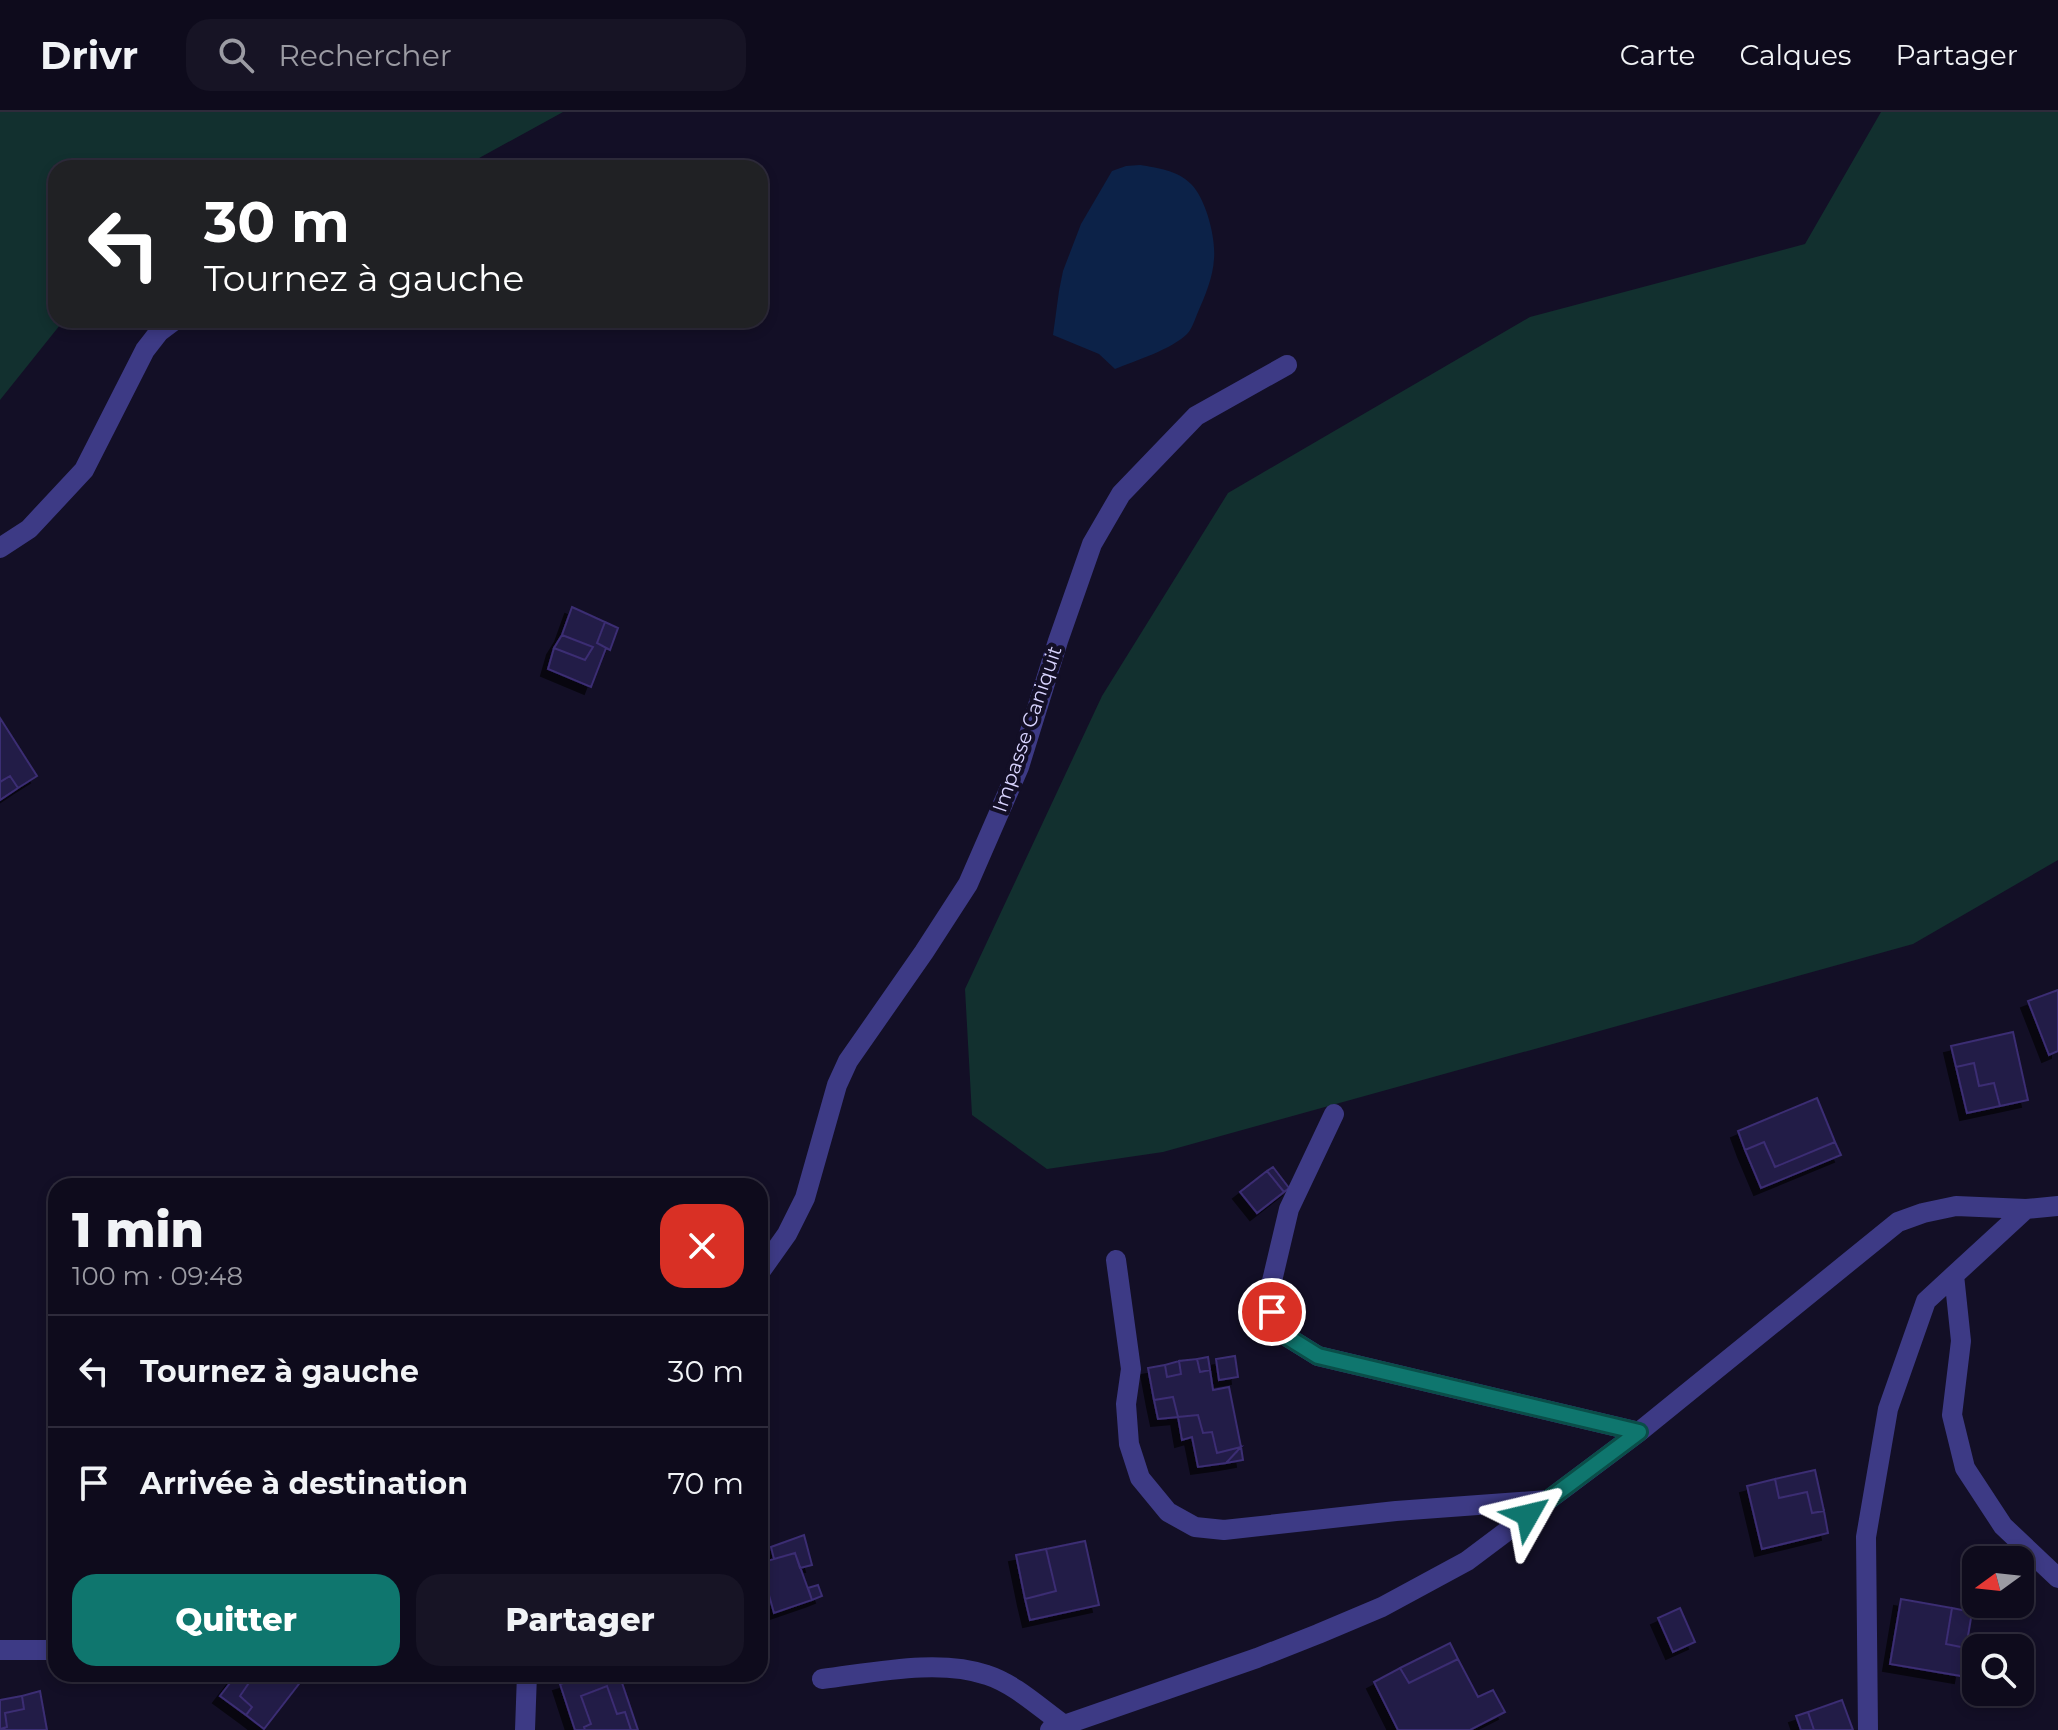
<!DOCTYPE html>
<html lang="fr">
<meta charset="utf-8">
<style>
:root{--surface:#0e0b1c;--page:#171425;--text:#f1f3f6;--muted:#9b9ba3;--line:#2e2b3b;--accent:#0f766e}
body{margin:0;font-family:Montserrat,sans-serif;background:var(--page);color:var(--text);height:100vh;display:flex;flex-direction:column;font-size:30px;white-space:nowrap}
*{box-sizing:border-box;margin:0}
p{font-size:26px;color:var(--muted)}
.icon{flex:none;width:44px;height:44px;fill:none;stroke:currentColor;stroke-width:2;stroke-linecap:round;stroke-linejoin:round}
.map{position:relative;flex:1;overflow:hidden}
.panel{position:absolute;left:48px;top:1066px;width:720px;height:504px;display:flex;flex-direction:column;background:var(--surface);border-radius:24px;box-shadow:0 4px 12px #0003,0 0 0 2px var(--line)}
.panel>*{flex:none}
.top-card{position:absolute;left:48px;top:48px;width:720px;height:168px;border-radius:24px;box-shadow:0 4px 12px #0003,0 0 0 2px var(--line);background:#202124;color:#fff;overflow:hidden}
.needle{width:52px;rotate:255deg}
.fabs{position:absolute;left:1962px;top:1434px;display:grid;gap:16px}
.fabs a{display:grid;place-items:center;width:72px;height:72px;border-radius:16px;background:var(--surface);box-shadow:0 4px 12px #0003,0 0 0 2px var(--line);font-size:40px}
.pin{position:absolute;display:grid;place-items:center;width:68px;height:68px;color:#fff;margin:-34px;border:4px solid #fff;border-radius:50%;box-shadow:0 2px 8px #0007}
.me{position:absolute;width:88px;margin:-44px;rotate:53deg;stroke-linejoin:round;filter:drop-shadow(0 0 6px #0008)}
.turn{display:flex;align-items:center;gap:28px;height:168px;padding:0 24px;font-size:36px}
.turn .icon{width:104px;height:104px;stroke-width:2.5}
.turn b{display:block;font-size:56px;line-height:68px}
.round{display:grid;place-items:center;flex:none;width:84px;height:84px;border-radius:24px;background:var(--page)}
.head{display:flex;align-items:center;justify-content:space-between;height:136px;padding:0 24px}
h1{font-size:48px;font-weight:800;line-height:60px}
.primary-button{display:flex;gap:16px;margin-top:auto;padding:16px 24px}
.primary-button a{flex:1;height:92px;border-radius:24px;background:var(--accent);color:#fff;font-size:32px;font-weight:800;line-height:92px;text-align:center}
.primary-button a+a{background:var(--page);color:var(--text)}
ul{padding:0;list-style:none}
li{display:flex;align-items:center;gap:24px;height:112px;padding:0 24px;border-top:2px solid var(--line)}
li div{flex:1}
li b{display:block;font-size:30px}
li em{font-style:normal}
header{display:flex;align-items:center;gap:48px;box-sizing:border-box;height:112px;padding:0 40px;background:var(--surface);border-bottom:2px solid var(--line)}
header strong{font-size:38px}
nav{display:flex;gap:44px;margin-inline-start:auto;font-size:28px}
.search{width:560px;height:72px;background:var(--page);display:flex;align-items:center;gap:20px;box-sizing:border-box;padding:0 28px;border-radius:24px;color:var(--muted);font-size:30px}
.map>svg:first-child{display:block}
</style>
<header>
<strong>Drivr</strong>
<div class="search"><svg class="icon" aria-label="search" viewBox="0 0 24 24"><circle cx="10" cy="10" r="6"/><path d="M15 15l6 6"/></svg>Rechercher</div>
<nav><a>Carte</a><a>Calques</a><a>Partager</a></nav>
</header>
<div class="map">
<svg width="2058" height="1618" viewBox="0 0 2058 1618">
<defs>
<filter id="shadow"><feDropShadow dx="-7" dy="7" stdDeviation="0" flood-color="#0009"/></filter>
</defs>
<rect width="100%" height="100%" fill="#130f26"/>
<path fill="#12302f" d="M0,0h563l-102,56h-405v152h8l-64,80z
M1881,0h177v748l-145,84 -750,208 -116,17 -75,-54 -7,-126 137,-293 126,-203 302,-176 275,-73z"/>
<path fill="#0c2248" d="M1140,53c18,3 37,5 51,19 15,15 25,54 23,75 -1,18 -9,37 -16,53 -3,7 -6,17 -11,22 -15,15 -52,27 -72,35l-16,-15 -46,-19 6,-44 4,-20 18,-47 31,-53 14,-5z"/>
<path fill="#241b47" stroke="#3b2d73" stroke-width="2" filter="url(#shadow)" d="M572,495l33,15 -8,21 9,5 -15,39 -43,-18 6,-21 31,12 8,-13 -31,-12z
M605,510l13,6 -8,22 -13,-7z
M562,523l31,12 -8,13 -31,-12z
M0,606l37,58 -19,12 -8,-12 -10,6z
M10,664l8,12 -18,12v-18z
M2058,878v61l-9,4 -21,-54z
M2013,920l15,68 -28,6 -6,-23 -15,3 -5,-23 -18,4 -5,-21z
M1974,951l5,23 15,-3 6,23 -33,7 -11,-46z
M1817,986l18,44 -60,25 -11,-25 -19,8 -7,-19z
M1764,1030l11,25 60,-25 6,13 -80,33 -16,-38z
M1273,1055l16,21 -5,4 -17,-21z
M1267,1059l17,21 -27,21 -17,-21z
M1235,1244l3,21 -19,3 -3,-21z
M1208,1245l2,13 -10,2 -3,-13z
M1197,1247l3,13 10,-2 3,20 16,-3 12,60 -24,6 -5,-21 -9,1 -5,-18 -20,2 -5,-20 -19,3 -6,-32 17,-3 2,12 14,-3 -2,-13z
M1179,1249l2,13 -14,3 -2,-12z
M1173,1285l5,20 -20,2 -4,-19z
M1198,1303l5,18 9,-1 5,21 24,-6 -15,16 -28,4 -6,-30 -10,3 -4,-23z
M1241,1335l2,13 -17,3z
M1815,1358l9,41 -12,2 -5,-21 -28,6 -4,-19z
M1775,1367l4,19 28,-6 5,21 12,-2 4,22 -66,16 -15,-63z
M804,1423l8,30 -12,3 -5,-15 -21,6 -3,-12z
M1085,1429l14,64 -69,15 -5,-21 31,-8 -10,-42z
M1046,1437l10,42 -31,8 -9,-44z
M795,1441l17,47 -38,13 -14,-50z
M818,1473l4,11 -10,4 -4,-12z
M1901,1487l51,9 -6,36 20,4 -5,28 -71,-12z
M1680,1496l15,34 -22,10 -15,-34z
M1952,1496l20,4 -6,36 -20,-4z
M1450,1531l8,16 -49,24 -9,-15z
M1458,1547l20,38 15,-7 12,22 -35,18h-72l-24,-48 26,-14 9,15z
M237,1562h18l-15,22 12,11 -6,8 -26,-19z
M255,1562h38l9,6 -38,49 -18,-14 6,-8 -12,-11z
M593,1562h26l19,56h-7l-6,-18 -8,2 -10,-28 -26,10 10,28 -7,3 1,3h-10l-15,-46z
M607,1574l10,28 8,-2 6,18h-46l-1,-3 7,-3 -10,-28z
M40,1579l7,39h-47l7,-3 -2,-14 19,-4 -2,-13z
M22,1584l2,13 -19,4 2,14 -7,2v-29z
M1842,1588l11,30h-39l-6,-18z
M1808,1600l6,18h-13l-5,-14z"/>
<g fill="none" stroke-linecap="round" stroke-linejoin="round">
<path stroke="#3d3a85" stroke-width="20" d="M0,436l29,-19 55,-59 61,-120 14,-18 16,-12
M1334,1002l-45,95 -17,72v31l17,26 29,18 321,76
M1116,1148l15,109 -5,35 3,40 11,34 28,34 27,15 29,3 172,-19 152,-11
M760,1160l27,-38 18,-36 32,-113 11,-24 76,-109 44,-68 51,-117 39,-126 34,-97 29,-50 75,-78 91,-51
M1954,1163l7,66 -9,74 13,53 38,58 55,52
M0,1538h46l10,-2
M822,1567c50,-6 116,-21 165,-4 28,9 53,33 77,50
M525,1618l2,-56
M1050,1618l207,-72 61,-24 64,-27 85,-46 172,-129 259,-210 25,-9 33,-7 70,3 32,-3
M1868,1618l-2,-193 22,-128 38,-108 100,-92"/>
</g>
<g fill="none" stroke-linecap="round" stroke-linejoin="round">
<g stroke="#0a4d48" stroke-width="20">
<path id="route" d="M1272,1200l17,26 29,18 321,76 -111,83"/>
</g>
<use href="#route" stroke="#0f766e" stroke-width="14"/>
</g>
<g text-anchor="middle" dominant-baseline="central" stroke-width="8" stroke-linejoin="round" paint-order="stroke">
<g font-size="20" fill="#d9d4ff" stroke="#130f26">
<text transform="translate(1027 617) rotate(-71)">Impasse Caniquit</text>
</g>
</g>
</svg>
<div class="fabs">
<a><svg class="needle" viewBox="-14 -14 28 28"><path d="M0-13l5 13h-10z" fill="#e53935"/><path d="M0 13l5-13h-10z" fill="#9b9ba3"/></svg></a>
<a><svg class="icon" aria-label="search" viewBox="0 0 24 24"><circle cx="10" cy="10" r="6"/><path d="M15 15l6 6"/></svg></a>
</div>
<div class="pin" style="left:1272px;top:1200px;background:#d93025"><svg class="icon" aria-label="arrive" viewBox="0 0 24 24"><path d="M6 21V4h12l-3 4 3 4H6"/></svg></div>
<svg class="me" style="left:1528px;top:1403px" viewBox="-20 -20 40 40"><path d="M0-17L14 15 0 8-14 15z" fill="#0f766e" stroke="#fff" stroke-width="4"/></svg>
<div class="top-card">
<div class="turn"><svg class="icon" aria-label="left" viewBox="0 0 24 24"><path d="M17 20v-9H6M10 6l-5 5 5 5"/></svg><div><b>30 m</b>Tournez à gauche</div></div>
</div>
<section class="panel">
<div class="head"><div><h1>1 min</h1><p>100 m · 09:48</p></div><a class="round" style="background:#d93025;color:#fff"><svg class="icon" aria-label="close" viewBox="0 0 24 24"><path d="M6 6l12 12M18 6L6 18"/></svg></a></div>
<ul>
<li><svg class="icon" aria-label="left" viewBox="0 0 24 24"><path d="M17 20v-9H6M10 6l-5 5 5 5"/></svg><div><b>Tournez à gauche</b></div><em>30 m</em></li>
<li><svg class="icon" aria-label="arrive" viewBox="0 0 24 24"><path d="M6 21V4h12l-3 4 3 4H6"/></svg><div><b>Arrivée à destination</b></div><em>70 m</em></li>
</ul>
<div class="primary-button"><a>Quitter</a><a>Partager</a></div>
</section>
</div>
